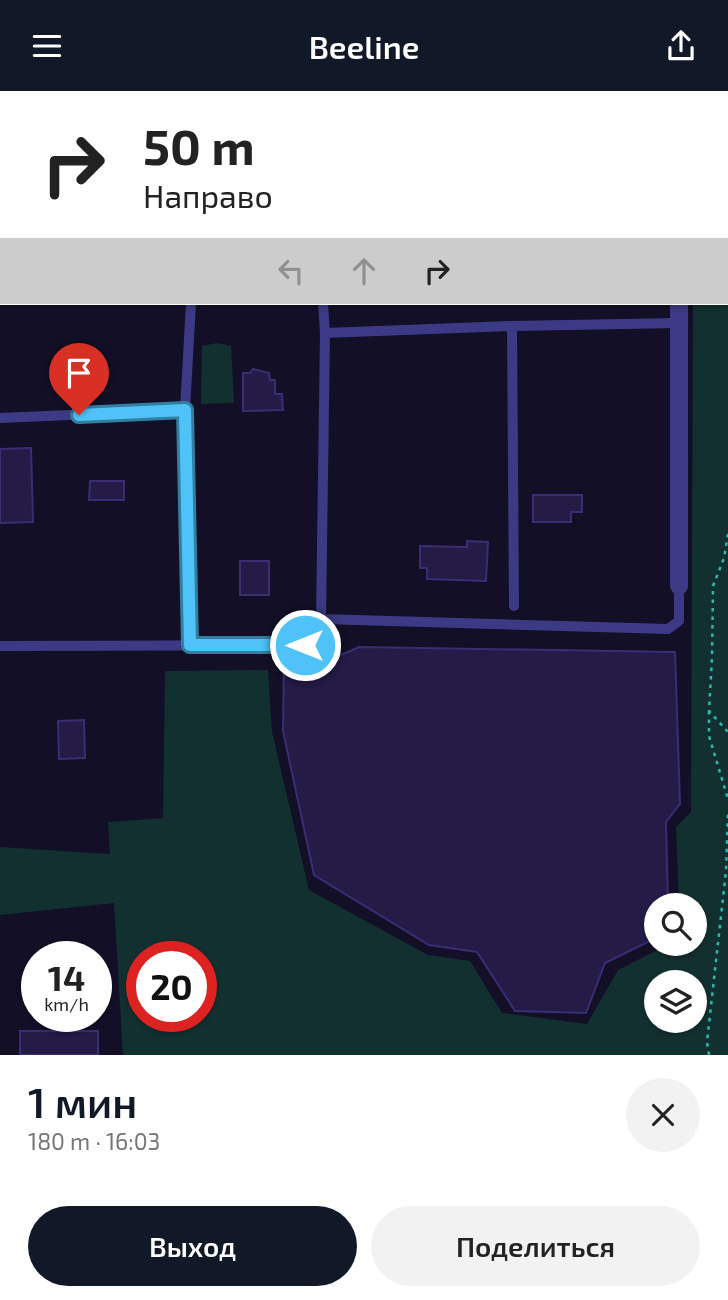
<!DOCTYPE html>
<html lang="ru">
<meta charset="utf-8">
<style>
:root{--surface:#fff;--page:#f2f2f2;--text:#222;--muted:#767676;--accent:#111827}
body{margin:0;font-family:"Exo 2",sans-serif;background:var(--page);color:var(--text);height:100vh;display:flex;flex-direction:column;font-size:26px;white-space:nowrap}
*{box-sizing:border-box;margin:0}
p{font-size:23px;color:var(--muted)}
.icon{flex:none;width:38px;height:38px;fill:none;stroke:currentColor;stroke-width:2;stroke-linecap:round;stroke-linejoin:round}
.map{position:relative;height:964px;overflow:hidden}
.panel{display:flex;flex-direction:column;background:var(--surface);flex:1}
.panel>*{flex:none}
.banner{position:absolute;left:0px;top:0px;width:728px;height:214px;box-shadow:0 2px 5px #0004;background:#fff;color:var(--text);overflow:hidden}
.controls{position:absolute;left:644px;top:802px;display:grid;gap:14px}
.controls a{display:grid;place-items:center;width:63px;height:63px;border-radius:50%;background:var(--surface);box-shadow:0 2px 5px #0004;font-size:35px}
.speed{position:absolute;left:21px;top:850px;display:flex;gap:14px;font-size:35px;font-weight:700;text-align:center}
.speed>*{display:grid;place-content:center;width:91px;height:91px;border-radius:50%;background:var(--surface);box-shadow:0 2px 5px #0004;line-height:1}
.speed small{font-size:18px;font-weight:400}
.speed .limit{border:10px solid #d22;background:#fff;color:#111}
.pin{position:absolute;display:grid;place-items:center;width:60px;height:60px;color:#fff;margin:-72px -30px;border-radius:50% 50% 50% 0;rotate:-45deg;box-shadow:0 0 7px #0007}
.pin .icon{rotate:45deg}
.me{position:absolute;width:77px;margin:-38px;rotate:270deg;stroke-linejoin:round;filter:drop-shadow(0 0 5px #0008)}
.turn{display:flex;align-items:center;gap:24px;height:147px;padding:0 28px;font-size:32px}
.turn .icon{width:91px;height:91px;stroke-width:2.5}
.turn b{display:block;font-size:49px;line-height:60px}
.lanes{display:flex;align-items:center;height:66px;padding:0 28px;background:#0003;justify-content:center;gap:35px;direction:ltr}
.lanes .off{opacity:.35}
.round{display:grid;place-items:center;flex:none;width:74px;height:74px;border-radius:37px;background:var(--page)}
.overview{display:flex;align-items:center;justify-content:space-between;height:119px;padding:0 28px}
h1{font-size:42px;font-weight:600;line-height:52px;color:var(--accent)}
.cta{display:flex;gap:14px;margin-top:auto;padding:14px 28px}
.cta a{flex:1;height:80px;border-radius:42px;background:var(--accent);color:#fff;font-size:28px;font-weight:600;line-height:80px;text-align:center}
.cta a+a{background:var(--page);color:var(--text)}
header{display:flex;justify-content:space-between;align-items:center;height:91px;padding:0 28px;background:var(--accent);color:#fff;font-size:32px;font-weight:600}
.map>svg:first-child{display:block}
</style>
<header><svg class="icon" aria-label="menu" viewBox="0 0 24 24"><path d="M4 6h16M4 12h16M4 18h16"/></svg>Beeline<svg class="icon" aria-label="share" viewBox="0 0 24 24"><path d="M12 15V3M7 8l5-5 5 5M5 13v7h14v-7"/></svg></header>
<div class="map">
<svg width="728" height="964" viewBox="0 0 728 964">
<rect width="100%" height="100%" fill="#130f26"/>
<path fill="#12302f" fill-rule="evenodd" d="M698,0h30v964h-605l-9,-152 -114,12v-68l110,7 -2,-32 55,-4 2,-147 103,-1 4,62 37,158 119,65 42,6 32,52 85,11 31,-54 53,-27h24v-38h-16l-3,-78 15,-15 2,-509h33v-210zM142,866h59v60h-59zM656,891h39v38h-39z
M217,252l14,3 3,57 -33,1 1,-58z"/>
<path fill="#241b47" stroke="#3b2d73" stroke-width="2" d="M253,278l16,4 1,7h5v14h7l1,16 -40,1v-38h7z
M31,357l2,74 -33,1v-74z
M90,390h34v19h-35z
M533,404h49v17h-11v10h-38z
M467,450l21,1 -2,39 -59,-2v-11h-7v-22l47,1z
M240,470h29v34h-29z
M359,556l316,5 5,152 -14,18 2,83h-12v33l-51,25 -19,50 -71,-2 -38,-59 -48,-7 -115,-70 -31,-144 1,-76 30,12z
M84,629l1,38 -26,1 -1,-38z
M20,940h78v24h-78z"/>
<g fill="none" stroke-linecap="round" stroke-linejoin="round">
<path stroke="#2fb8b0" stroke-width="2.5" stroke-dasharray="3.5 5" stroke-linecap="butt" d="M727,187l1,4
M728,443l-4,24 -11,28 -1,72 -3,53 19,21
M709,620v25l19,63
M709,964l-2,-13 19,-171 2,-59"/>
<path stroke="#3d3a85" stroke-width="10" d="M326,2v-2
M0,98l2,1
M512,235l2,280
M325,242l187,-7 166,-3
M185,319l4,235
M0,327l185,-8 6,-107
M321,528l347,10 11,-8v-35
M0,555l305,-1 16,-26 4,-286 -2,-30"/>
<path stroke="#3d3a85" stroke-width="18" d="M684,2v-2
M679,212v283"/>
</g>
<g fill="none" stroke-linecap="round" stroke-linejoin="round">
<g stroke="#337fa1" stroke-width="18">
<path id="route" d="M79,324l106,-5 5,235h115"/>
</g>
<use href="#route" stroke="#4fc3f7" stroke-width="12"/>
</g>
</svg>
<div class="controls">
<a><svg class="icon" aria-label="search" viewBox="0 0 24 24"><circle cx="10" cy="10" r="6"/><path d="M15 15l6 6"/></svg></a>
<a><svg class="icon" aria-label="layers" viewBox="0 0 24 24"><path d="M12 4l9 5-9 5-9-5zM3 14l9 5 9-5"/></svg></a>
</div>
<div class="speed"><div>14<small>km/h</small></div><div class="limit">20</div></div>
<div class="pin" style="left:79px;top:324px;background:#d93025"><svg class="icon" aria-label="arrive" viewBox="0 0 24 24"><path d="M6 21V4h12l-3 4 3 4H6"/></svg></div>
<svg class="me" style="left:305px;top:554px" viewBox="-20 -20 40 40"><circle r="17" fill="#4fc3f7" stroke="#fff" stroke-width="3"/><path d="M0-11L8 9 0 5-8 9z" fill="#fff"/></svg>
<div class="banner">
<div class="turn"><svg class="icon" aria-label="right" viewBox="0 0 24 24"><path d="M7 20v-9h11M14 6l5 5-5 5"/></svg><div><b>50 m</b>Направо</div></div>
<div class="lanes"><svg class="icon off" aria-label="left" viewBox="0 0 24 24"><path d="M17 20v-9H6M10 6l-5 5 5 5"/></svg><svg class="icon off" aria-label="ahead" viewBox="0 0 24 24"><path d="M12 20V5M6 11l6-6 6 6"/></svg><svg class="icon" aria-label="right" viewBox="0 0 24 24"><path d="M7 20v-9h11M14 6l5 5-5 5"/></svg></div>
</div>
</div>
<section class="panel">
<div class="overview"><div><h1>1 мин</h1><p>180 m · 16:03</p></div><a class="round"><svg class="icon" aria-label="close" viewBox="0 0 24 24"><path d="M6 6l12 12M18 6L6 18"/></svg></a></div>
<div class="cta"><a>Выход</a><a>Поделиться</a></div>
</section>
